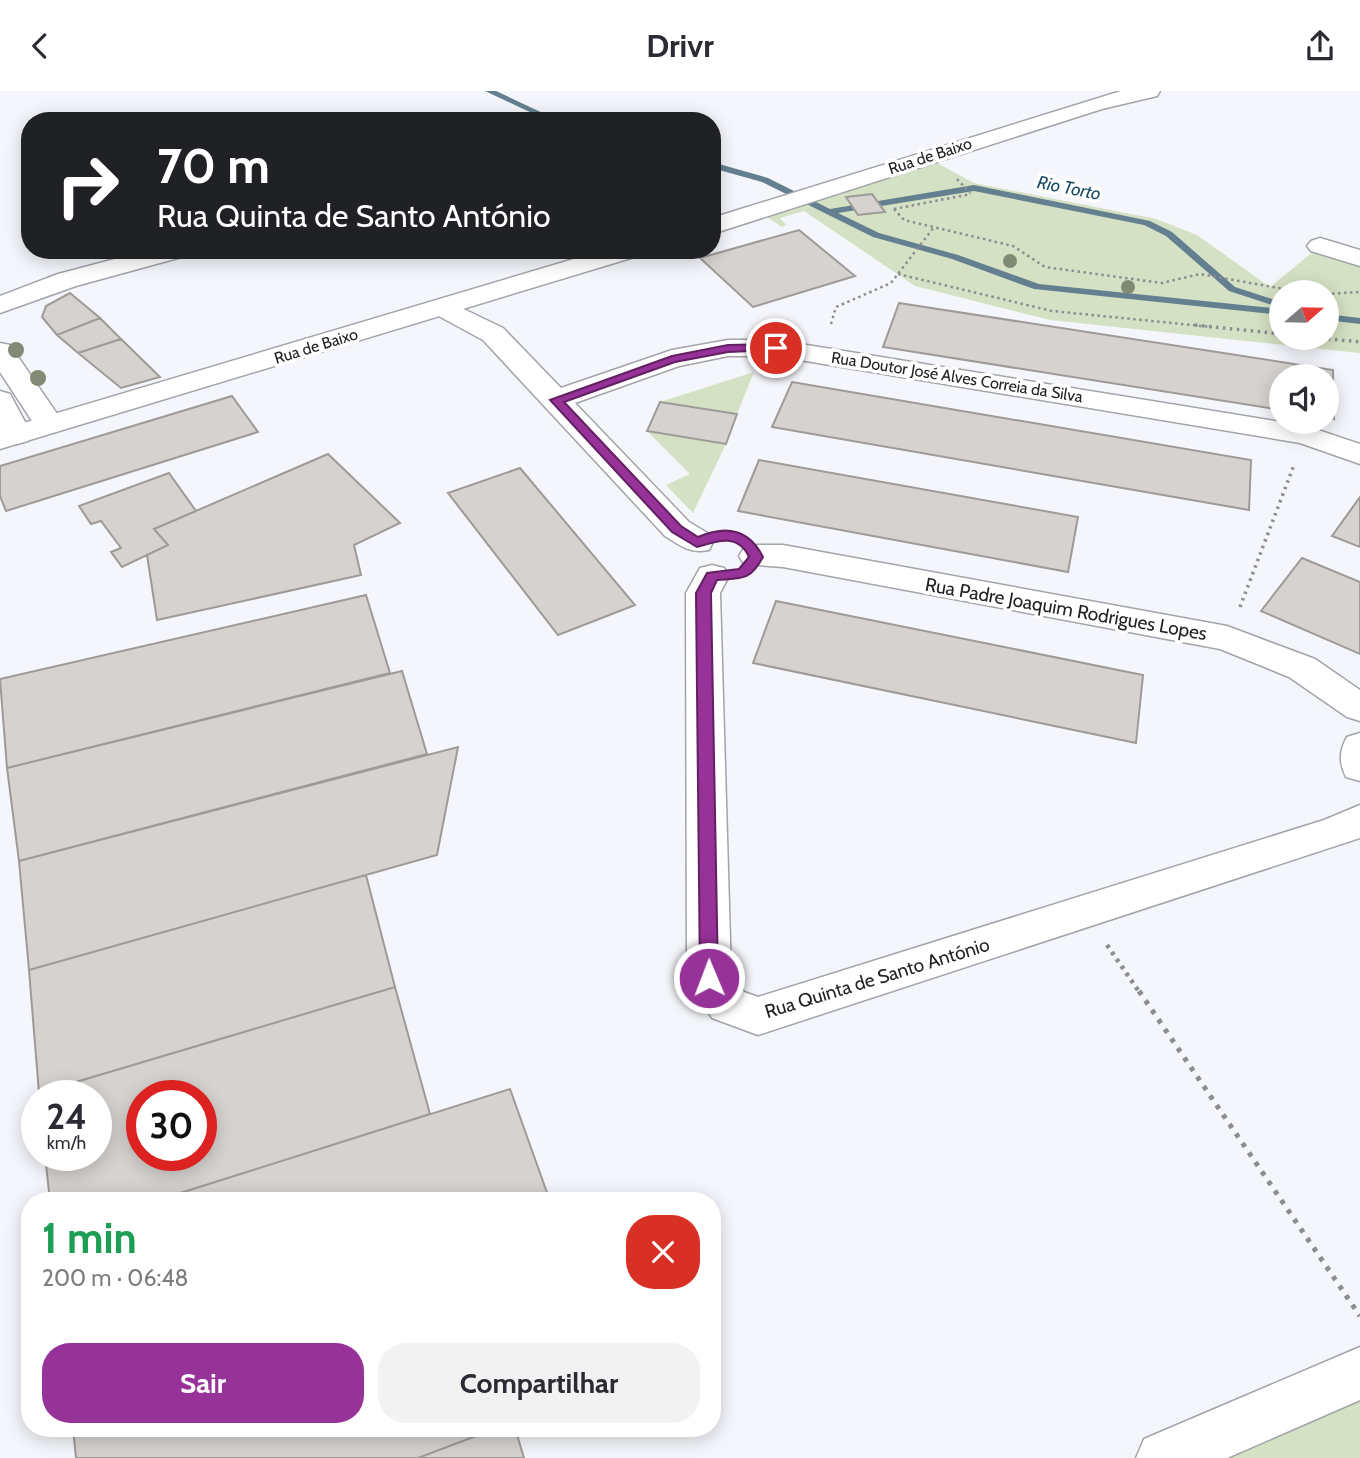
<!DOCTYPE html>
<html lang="pt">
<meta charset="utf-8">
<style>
:root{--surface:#fff;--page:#f2f2f3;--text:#2b2b33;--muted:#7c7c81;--accent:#963298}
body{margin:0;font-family:Cabin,sans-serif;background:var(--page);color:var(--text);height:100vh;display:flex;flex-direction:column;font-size:26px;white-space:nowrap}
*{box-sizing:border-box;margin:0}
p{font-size:23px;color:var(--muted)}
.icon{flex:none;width:38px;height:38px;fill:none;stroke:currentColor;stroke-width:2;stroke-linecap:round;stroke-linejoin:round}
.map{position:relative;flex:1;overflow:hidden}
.panel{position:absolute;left:21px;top:1101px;width:700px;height:245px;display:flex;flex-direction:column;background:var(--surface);border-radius:28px;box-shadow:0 4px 18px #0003}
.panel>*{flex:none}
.top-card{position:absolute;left:21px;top:21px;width:700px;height:147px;border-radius:28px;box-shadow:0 4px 18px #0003;background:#202124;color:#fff;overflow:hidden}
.needle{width:46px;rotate:70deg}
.fabs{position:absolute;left:1269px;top:189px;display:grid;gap:14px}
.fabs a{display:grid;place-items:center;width:70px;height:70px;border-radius:50%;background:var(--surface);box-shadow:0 4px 18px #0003;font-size:35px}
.speed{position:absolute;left:21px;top:989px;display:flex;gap:14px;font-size:35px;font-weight:700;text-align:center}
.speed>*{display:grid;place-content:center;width:91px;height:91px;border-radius:50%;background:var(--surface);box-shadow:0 4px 18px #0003;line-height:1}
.speed small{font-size:18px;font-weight:400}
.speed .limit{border:10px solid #d22;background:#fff;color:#111}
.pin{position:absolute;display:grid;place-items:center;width:60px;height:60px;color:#fff;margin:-30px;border:4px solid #fff;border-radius:50%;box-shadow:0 2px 7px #0007}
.me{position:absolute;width:77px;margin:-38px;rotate:359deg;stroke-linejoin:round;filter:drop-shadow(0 0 5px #0008)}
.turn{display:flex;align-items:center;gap:24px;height:147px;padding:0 21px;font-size:32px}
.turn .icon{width:91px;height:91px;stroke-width:2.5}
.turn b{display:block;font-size:49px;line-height:60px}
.round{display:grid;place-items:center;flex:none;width:74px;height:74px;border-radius:28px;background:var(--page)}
.head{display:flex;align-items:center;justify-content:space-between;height:119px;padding:0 21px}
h1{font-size:42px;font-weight:700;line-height:52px;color:#1e9e55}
.primary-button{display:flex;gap:14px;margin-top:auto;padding:14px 21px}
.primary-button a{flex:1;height:80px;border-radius:28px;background:var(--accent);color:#fff;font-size:28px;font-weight:700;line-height:80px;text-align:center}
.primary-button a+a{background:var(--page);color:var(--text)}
header{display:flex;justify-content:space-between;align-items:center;height:91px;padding:0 21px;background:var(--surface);font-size:32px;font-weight:700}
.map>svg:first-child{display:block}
</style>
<header><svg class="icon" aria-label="back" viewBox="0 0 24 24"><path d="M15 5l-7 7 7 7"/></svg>Drivr<svg class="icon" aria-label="share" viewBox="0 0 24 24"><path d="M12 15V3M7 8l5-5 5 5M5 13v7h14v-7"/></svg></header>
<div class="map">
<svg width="1360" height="1367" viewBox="0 0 1360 1367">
<rect width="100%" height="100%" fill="#f4f6fb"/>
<path fill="#d5e1c4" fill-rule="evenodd" d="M926,66l48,26 182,36 41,16 73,52 50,-41 40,12v95l-310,-33 -135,-34 -111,-75 -24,7 6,7 -4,2 -24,-16zM1281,201h45v46h-45z
M754,281l-17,42 -77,-12z
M647,340l79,13 -33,69 -27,-28 24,-11z
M1360,1282v85h-197z"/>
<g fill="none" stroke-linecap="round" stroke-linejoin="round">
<path fill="#648090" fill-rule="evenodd" d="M485,0h11l64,30h-11z
M712,71l56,16 62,31 144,-24 176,36 22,11 63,55 46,15v6l-52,-17 -63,-55 -22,-11 -170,-34 -136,22 41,20 79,22 81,29 242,25v6l-247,-26 -82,-30 -79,-22 -111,-55 -50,-14z
M1326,223l34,4v6l-34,-4z"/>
</g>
<path fill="#d6d2cf" stroke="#9e9a97" stroke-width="2" fill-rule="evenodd" d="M872,103l13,18 -27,3 -12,-18z
M799,139l56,46 -102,31 -53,-49z
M70,202l30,25 -43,17 -15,-18 4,-11z
M899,212l434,67 1,49 -8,-1v-42h-45v34l-398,-63z
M100,227l21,21 -43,14 -21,-18z
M121,248l39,38 -39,11 -43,-35z
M792,291l459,78 -2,50 -477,-83z
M232,305l26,36 -252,79 -6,-15v-30z
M660,311l77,12 -11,30 -79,-13z
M328,363l72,69 -46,22 7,30 -204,45 -10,-65 21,-10 -14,-16z
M759,369l319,57 -10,55 -330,-61z
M520,377l115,137 -77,30 -110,-142z
M169,382l27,38 -42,18 14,16 -46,22 -11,-15 10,-4 -20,-27 -10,3 -12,-18z
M1360,406v50l-28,-11z
M1302,467l58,24v72l-99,-43z
M366,504l24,78 -383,95 -7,-89z
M776,510l367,74 -7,68 -383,-80z
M402,580l25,83 -408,107 -12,-93z
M458,656l-21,108 -408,115 -10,-109z
M366,784l29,112 -356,106 -10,-123z
M395,896l35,127 -275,87h-105l-5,-46h51v-60h-56l-1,-2zM142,1004h59v60h-59z
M510,998l40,112h-395z
M73,1337h424l-79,30h-342z
M497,1337h18l9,30h-106z"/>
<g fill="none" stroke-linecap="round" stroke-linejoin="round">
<g stroke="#a1a4a8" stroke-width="3">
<path id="minor" d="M1320,147l40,12v16l-49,-15 -4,-5 4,-5z
M149,159h44l-4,5 -113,31 -76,27v-17l58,-22z
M445,209l58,28 58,60 111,-38 56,-10h48l530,86 54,18v20l-60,-21 -524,-87h-48l-49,10 -104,37 114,119 20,12 4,8 -4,8c-19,4 -28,-4 -44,-14l-182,-196 -48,-26 -4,-6 4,-6z
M0,252l10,2 54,79 -4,6 -11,3 -11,-3 -4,-6 -34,-52z
M0,300l10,3 22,41 -4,6 -11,3 -11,-3 -6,-10z
M756,454h27l444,81 88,33 45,31v31l-13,-4 -58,-40 -69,-28 -437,-82 -39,-3 -5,-8 5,-8z
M712,474l12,3 5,8 -9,17 11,381 13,18 14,5 566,-177 36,-15v33l-602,197 -46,-17 -25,-40 -1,-385 14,-25z
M1360,642v48l-14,-4c-7,-14 -7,-26 1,-40z
M1360,1256v53l-133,58h-91l8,-19z"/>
</g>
<g stroke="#a1a4a8" stroke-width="3">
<path id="major" d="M1121,0h39l-3,5 -55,13 -390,125v-16z
M604,159h41l-4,5 -641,194v-19z"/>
</g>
<path stroke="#8c8d90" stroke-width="2.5" stroke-dasharray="2.5 3.5" stroke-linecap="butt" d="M957,88l13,14
M894,118l10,11 109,26 32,21 117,16 38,-9 101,18
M894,118l77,-15
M898,183l154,37 160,16
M1326,203l34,-2
M831,233l5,-17 55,-24 43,-56"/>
<path stroke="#8c8d90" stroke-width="3.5" stroke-dasharray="2.5 4.5" stroke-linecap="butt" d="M1195,234l86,9
M1321,247l39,4
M1240,516l54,-142"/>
<path stroke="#8c8d90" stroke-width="4.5" stroke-dasharray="3.5 5" stroke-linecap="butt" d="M1107,854l33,48"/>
<path stroke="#8c8d90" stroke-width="5" stroke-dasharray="4.5 7" stroke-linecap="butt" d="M1139,900l221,325"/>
<use href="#minor" fill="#fff" fill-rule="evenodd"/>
<use href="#major" fill="#fff" fill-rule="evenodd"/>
</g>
<g fill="#818a74">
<circle cx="1010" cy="170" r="7"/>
<circle cx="1128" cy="196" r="7"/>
<circle cx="16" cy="259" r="8"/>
<circle cx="38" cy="287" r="8"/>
</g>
<path fill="#963298" stroke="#622063" stroke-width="2" d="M776,253l6,4 -2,2 -52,2 -53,10 -111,40 117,124 17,11c28,-12 51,-8 65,20 -13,24 -21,21 -46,23l-6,13 7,385 -9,7 -9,-7 -4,-385 11,-20 32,-4 10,-12c-11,-24 -32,-16 -52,-10l-25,-15 -122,-132 122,-44 56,-11z"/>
<g text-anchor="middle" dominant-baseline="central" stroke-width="7" stroke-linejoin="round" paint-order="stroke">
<g font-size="16" fill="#222324" stroke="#fff">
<text transform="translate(930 65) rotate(-18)">Rua de Baixo</text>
<text transform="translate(316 255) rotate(-17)">Rua de Baixo</text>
<text transform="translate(957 286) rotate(9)">Rua Doutor José Alves Correia da Silva</text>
</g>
<g font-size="18" font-style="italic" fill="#184c64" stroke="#fff">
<text transform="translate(1069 97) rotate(11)">Rio Torto</text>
</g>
<g font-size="19" fill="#222324" stroke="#fff">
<text transform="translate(1066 518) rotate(10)">Rua Padre Joaquim Rodrigues Lopes</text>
<text transform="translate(877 887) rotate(-17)">Rua Quinta de Santo António</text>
</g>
</g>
</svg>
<div class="fabs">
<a><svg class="needle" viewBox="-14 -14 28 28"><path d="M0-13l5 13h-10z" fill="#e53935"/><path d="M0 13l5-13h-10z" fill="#7c7c81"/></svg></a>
<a><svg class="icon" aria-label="sound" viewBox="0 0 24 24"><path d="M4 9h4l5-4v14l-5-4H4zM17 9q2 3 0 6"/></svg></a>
</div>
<div class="speed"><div>24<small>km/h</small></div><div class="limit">30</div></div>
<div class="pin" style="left:776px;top:257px;background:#d93025"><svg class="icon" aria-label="arrive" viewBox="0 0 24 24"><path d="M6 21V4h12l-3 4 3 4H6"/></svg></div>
<svg class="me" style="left:709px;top:887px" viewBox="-20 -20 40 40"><circle r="17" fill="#963298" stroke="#fff" stroke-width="3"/><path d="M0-11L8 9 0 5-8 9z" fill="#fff"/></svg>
<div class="top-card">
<div class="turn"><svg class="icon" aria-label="right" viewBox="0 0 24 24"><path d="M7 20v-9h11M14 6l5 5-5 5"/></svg><div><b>70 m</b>Rua Quinta de Santo António</div></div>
</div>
<section class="panel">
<div class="head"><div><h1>1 min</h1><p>200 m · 06:48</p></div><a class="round" style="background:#d93025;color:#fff"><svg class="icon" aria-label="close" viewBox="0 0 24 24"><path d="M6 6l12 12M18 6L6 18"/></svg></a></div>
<div class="primary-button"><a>Sair</a><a>Compartilhar</a></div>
</section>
</div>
